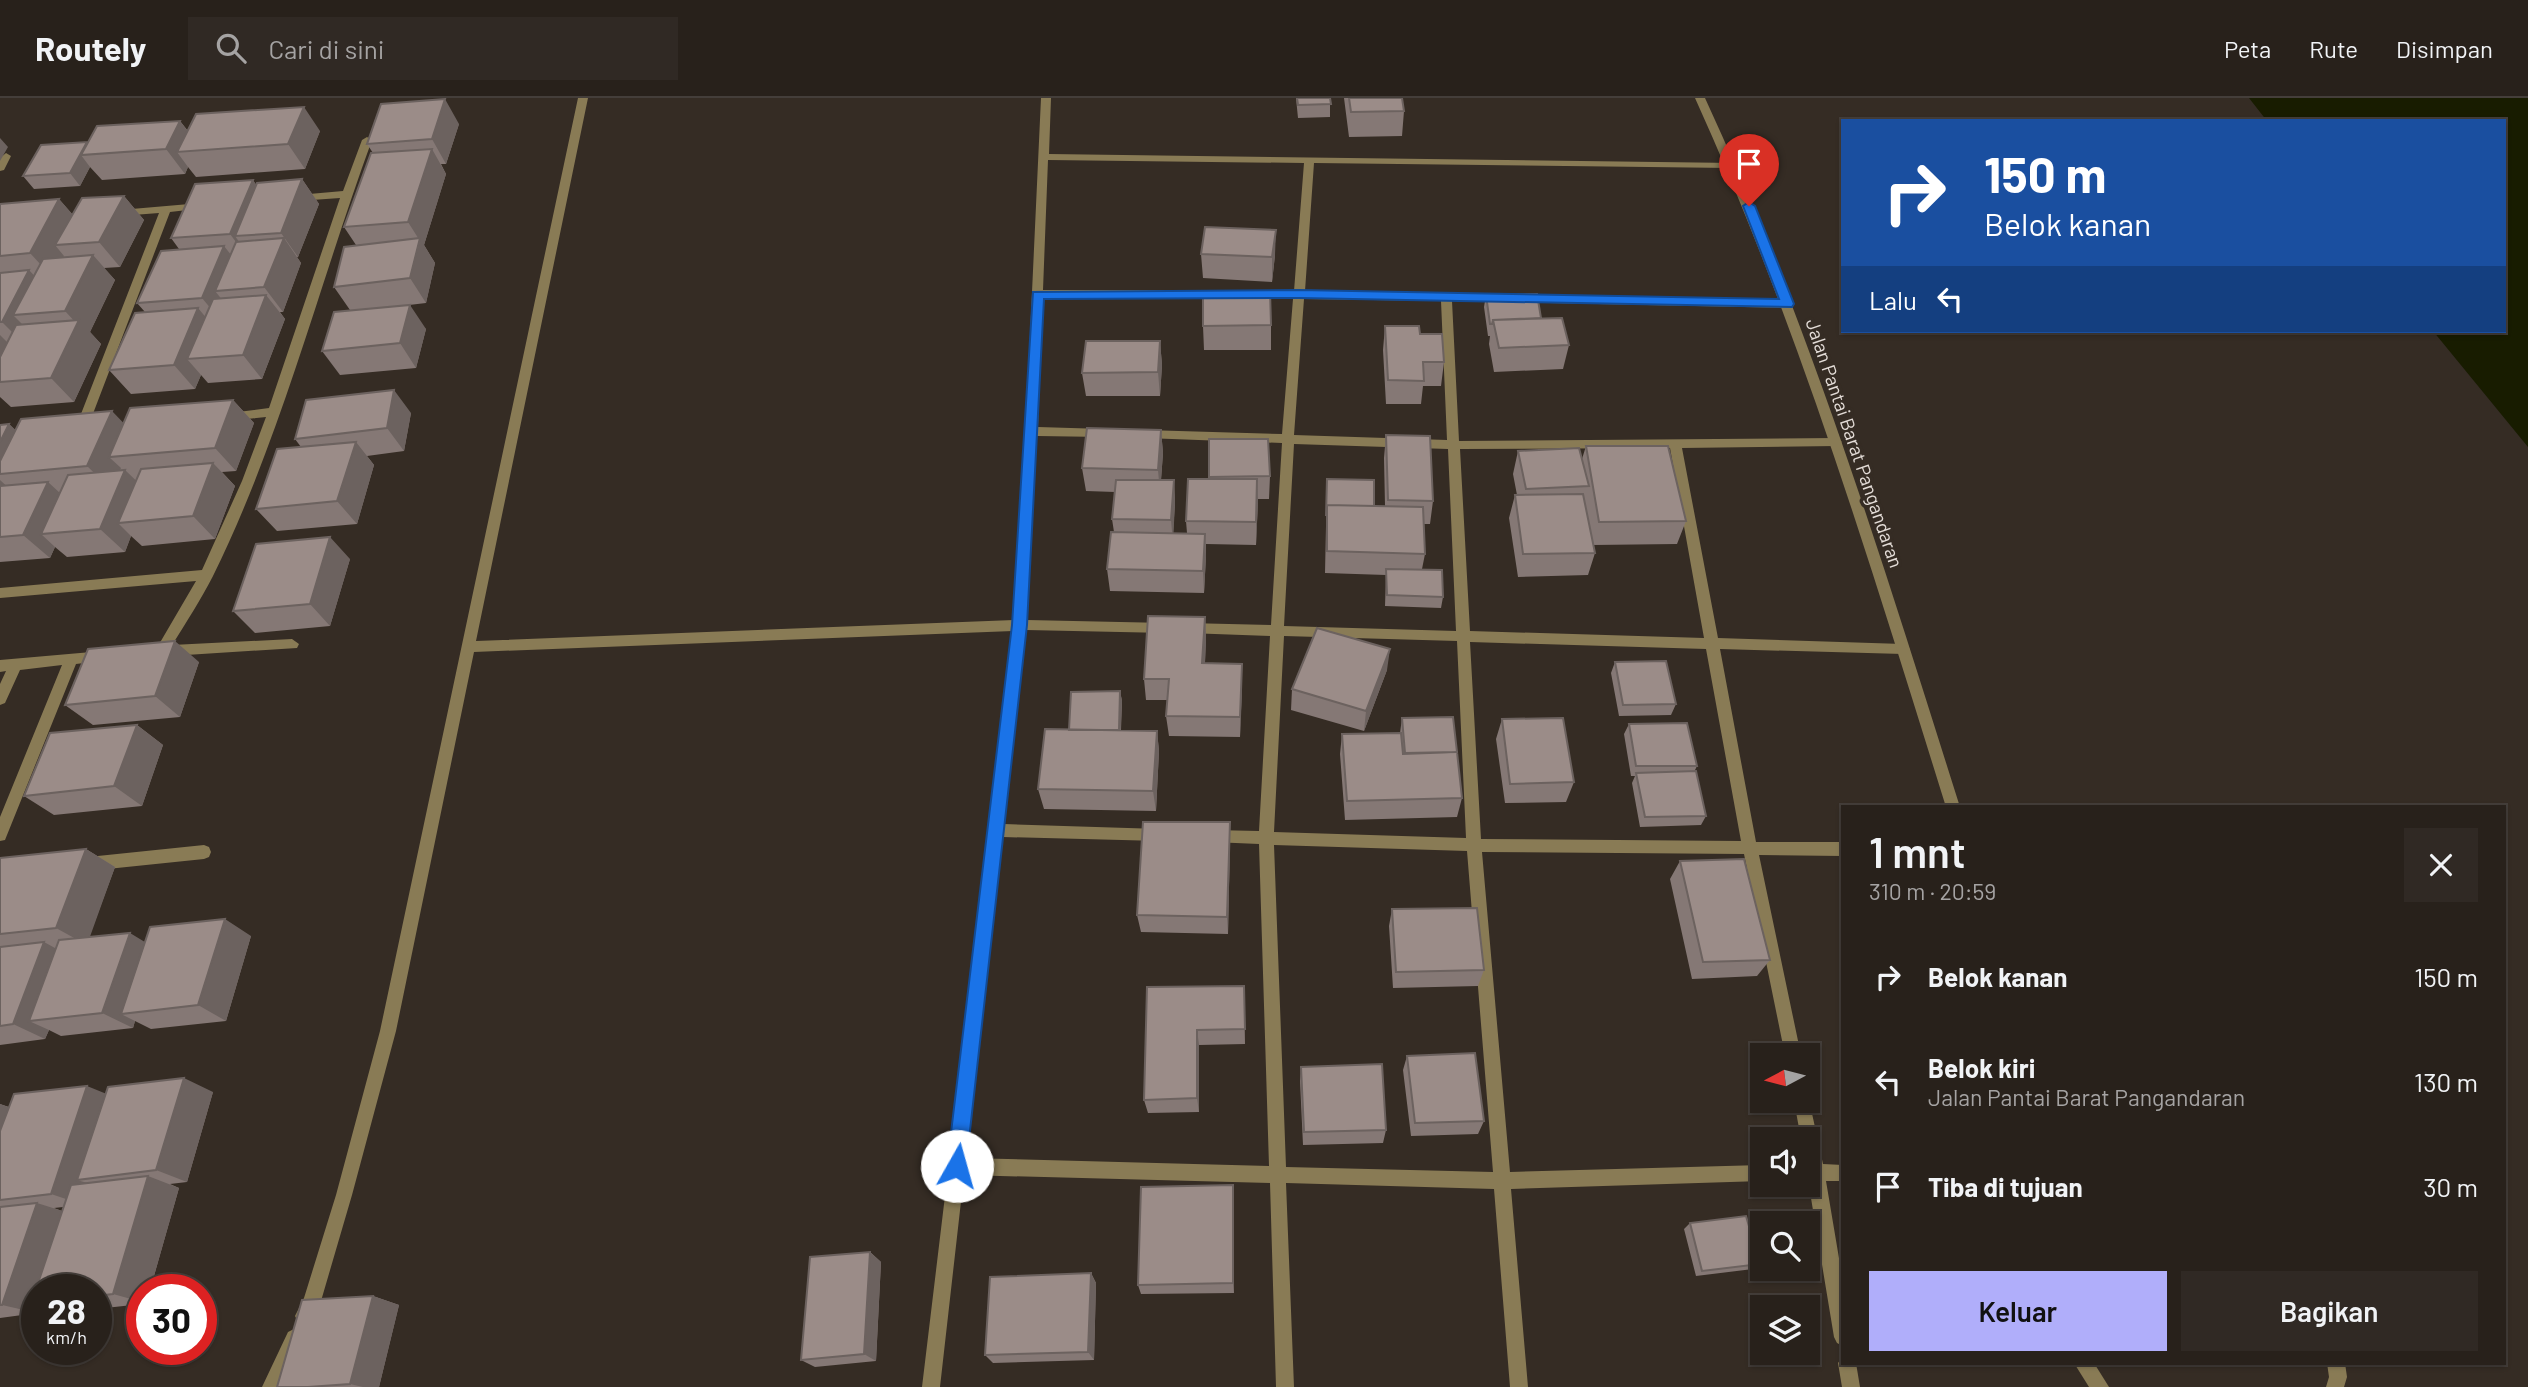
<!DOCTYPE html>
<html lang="id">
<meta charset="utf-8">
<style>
:root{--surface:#28211b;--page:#302924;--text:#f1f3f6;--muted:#a5a3a3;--line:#443e3a;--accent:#b0aefa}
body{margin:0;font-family:Barlow,sans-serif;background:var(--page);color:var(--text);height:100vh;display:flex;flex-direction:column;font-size:26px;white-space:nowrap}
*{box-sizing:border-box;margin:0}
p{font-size:23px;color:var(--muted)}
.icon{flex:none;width:38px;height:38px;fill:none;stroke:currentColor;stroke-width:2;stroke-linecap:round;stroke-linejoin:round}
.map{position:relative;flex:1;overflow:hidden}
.drawer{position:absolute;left:1841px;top:707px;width:665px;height:560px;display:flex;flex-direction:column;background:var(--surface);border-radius:0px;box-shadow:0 2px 5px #0004,0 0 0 2px var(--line)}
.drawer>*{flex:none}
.guide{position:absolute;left:1841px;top:21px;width:665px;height:214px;border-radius:0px;box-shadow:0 2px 5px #0004,0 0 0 2px var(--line);background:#1a4fa0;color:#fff;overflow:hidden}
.needle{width:46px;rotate:263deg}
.buttons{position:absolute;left:1750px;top:945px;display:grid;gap:14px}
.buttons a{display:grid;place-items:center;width:70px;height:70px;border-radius:0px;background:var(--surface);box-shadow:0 2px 5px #0004,0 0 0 2px var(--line);font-size:35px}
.speed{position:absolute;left:21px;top:1176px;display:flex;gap:14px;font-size:35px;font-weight:700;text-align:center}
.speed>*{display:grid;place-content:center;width:91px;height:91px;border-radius:50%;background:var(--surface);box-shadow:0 2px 5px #0004,0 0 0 2px var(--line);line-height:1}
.speed small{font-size:18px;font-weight:400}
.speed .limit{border:10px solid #d22;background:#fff;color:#111}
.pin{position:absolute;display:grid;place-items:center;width:60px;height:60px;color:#fff;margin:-72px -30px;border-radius:50% 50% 50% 0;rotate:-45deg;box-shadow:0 0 7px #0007}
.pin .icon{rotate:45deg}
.me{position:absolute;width:77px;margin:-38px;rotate:7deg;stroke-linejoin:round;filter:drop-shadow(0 0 5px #0008)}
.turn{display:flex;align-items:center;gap:24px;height:147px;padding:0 28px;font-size:32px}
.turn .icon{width:91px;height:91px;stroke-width:2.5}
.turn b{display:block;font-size:49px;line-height:60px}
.then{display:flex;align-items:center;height:66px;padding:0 28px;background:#0003;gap:14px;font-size:26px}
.round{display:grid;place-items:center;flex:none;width:74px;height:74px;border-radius:0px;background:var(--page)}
.summary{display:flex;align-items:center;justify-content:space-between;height:119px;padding:0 28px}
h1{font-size:42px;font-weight:600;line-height:52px}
.action{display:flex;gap:14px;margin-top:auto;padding:14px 28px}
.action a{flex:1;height:80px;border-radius:0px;background:var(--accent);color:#111;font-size:28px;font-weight:600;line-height:80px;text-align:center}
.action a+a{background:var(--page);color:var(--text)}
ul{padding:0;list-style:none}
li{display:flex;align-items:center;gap:21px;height:105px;padding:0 28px}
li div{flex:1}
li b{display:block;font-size:26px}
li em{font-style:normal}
header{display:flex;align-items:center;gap:42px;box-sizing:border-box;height:98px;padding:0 35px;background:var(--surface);border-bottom:2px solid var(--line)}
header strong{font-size:33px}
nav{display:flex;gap:38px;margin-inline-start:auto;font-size:24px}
.search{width:490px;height:63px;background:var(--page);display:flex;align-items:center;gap:18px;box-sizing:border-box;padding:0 24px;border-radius:0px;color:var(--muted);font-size:26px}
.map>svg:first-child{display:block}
</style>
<header>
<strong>Routely</strong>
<div class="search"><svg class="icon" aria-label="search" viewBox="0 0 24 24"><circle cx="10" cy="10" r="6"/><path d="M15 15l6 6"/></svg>Cari di sini</div>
<nav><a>Peta</a><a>Rute</a><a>Disimpan</a></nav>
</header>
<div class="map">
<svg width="2528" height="1289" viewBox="0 0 2528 1289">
<rect width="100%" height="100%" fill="#352c24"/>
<path fill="#181c00" d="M2249,0h279v349l-95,-116h71v-210h-237z"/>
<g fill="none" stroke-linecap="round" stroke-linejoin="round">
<path fill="#897b55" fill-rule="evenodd" d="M578,0h10l-112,543 538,-21 9,-134 18,-388h10l-2,56 686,9v4l-4,1 -417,-5 -9,128 483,9 6,4 -6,4 -336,-7 7,140 377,-3 6,4 -6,4 -154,2 36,190 185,6 7,5 -7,5 -183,-5 36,193h87v14l-84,-1 42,200h-16l-41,-201 -262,-2 28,320 252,-7v16l-251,8 17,198h-18l-16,-198 -208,-6 8,204h-18l-6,-204 -306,-8 -24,212h-18l91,-756 -539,21 -78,379 -44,164 -31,106 -11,21 -6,3 -6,-3 -3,-6 9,-18 32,-103 44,-164zM1048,62l256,3 -10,128 -41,-1 -6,4 6,4 40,1 -11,135 -137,-4 -6,4 6,4 137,5 -11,182 -84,-2 -7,5 7,5 83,3 -11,195 -47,-1 -5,1 -2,5 2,5 5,1 47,2 10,322 -303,-8 37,-321 157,4 5,-1 2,-5 -2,-5 -5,-1 -156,-5 22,-194 141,3 7,-5 -7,-5 -140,-3 10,-184 67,1 6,-4 -6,-4 -66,-2 5,-129h179l6,-4 -6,-4h-179zM1304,201l137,2 6,139 -153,-5zM1294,346l154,5 8,182 -172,-5zM1670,350l34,190 -234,-7 -10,-182zM1284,538l173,5 9,197 -192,-6zM1470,544l236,7 35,192 -260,-2zM1274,747l193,6 26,321 -207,-5z
M367,39l5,3c-53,145 -91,298 -159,436 -12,23 -27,47 -41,69l120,-6 7,5 -2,4 -142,9 -5,-1 -2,-4 2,-4 8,-2 38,-65 -196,17v-10l202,-18 40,-89 24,-64 -36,4 -6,-4 6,-4 39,-5 71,-210 -42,3 -5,-3 5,-3 45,-4 19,-51z
M6,55l5,3 -7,14 -4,1v-13z
M201,105l5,3 -1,2 -35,4 -84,220 -6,4 -4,-1 -2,-3 85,-219 -39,3 -5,-3 5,-3z
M103,553l5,1 2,4 -2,4 -32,4 -69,171 -2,5 -5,1v-24l62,-152 -42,5 -15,33 -5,2v-21l6,-13 -6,1v-12z
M204,747l5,2 2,5 -2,5 -5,2 -116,12 -5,-2 -2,-5 2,-5 5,-2z
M1808,997l15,69 20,1v16h-17l17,101v64l-6,-3 -3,-6 -26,-157v-41h-7l-7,-38h14z
M294,1231l6,3 3,6 -23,49h-18l26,-55z
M1843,1258v7h13l4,24h-18l-4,-24z"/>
<path fill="#897b55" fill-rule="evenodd" d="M1695,0h10c106,229 179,469 255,709h-14c-75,-240 -147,-480 -251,-709z
M2074,1265h20l15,24h-20z
M2327,1265h18l2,14 -3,10h-18l3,-10z"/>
</g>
<path fill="#857875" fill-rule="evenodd" d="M1296,0h34v19l-32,1z
M1344,0h58l2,13 -2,25 -53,1z
M180,23l8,10h132l-15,38 -109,8 -8,-10 -3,7 -83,6 -12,-13 -10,19 -46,3 -11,-13 64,-34 1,1z
M459,26l-13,40h-5l5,10 -22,71 11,18 -9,40 -34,4 34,22 -10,39 -76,7 -18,-24 28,-41 -16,-23 22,-42 -12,-18 29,-74 -6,-9z
M302,81l17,25 -21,53h-1l4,6 -18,49h-3l5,7 -23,60 -54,4 -7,-8 -6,14 -64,5 -22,-24 36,-58 -8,-9 42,-54 -8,-11 82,-58 3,5z
M124,98l20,24 -24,47 -16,1 11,12 -25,52 11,12 -27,58 -63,5 -11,-10v-193l59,-5 13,15z
M1201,156l74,1 -3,27 -69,-4z
M1486,197l55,23 28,27 -6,24 -69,3 -5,-28 1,-8h-2l-4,-29z
M1271,227v25h-67l-1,-24z
M1385,228l35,8 24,28 -3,24h-18l-2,18h-35l-3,-54z
M1160,243l2,24 -2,31h-74l-4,-23z
M233,302l21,23 -18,48 -14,1 13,14 -20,53 -73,7 -11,-10 -6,16 -58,5 -12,-10 -5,11 -50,4v-137l9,-1 6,6 109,-6z
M411,315l-7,38 -37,5 7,9 -17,59 -80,7 -21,-22 45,-62 -6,-8z
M1161,332l2,23 -2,27h13l1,23 -2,30h14l-1,-12 23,-42v-40l61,37 -1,23h-11l-2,46 -50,-1v12l-2,37 -94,-2 -3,-22 7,-37 -2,-13 3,-27 -29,-1 -4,-23z
M1386,337l47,66 -3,23h-6l1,30 -3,15 21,28 -2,11 -56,-2 1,-31 -61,-2 2,-94 47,27h11l-1,-48z
M1586,348l100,75 -9,23 -84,1 2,8 -7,22 -70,2 -9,-59 6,-23h2l-4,-21 5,-23 64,8z
M350,461l-20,67 -75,7 -22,-22z
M1205,519l1,21 -1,25 37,22 -2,52 -71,-1 -3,-20 2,-16h-22l-2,-21z
M199,564l-19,55 -87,8 -28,-20z
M1615,564l61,42 -5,11 -52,1 -8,-43z
M1387,572l-23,61 -73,-21 1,-21z
M1120,593l2,10 -1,29 36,1 2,20 -3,60 -112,-2 -6,-20 31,-59z
M1402,620l55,36 5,44 -5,19 -112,3 -5,-66 2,-20 58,-1z
M1502,621l72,63 -8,20 -61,1 -9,-64z
M1629,626l68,42 -3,6 12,44 -5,9 -61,2 -8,-44 3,-7h-4l-7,-42z
M137,627l26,20 -21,61 -88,9 -30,-19z
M1230,743l-2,93 -87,-2 -4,-17z
M86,751l29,18 -26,70 56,5 106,-6 -25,85 -75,8 -16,-8 -2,7 -72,8 -12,-6 -4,9 -45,6v-187z
M1680,763l90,99 -13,16 -65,3 -22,-100z
M1392,811l92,61 -6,16 -85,2 -4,-62z
M1244,888l1,58 -46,1v67l-51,1 -4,-13 3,-113z
M1407,958l77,65 -6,13 -67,2 -8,-66z
M1301,969l85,63 -3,13 -80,2 -3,-64z
M213,994l-26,90 -17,2 9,4 -29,102h-8v14l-46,5v-19h-59v23l-37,5v-214l9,3 97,-13zM63,1109l-1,4 -8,-3z
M1233,1087l1,108 -93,1 -3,-9z
M1690,1125l70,41 -7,5 -57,7 -12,-47z
M870,1154l11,10 -5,99 -61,6 -14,-7z
M1091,1175l5,10 -2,77 -101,3 -8,-8z
M373,1198l26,9 -20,82h-102z"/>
<path fill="#6c625f" d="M445,1l14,25 -13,40 -14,-25z
M304,9l16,24 -15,38 -17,-25z
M180,23l18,24 -21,7 11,15 -3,7 -19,-25z
M0,40l8,9 -8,14z
M87,44l10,12 -16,1 9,12 -10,19 -10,-13z
M432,51l14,25 -22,71 11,18 -9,40 -16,-25 10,-37 -12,-19z
M302,81l17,25 -21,53 -17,-24z
M253,82l17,25 -35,31 14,20 -1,2 -18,-24z
M124,98l20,24 -24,47 -21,-25z
M59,101l22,25 -26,21 9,11 -11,22 -23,-25z
M1276,132l-1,25 -3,27v-25z
M284,140l17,25 -18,49 -19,-25z
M224,148l19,24 -28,21 13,16 -6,15 -20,-24z
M93,157l22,25 -25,52 11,12 -27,58 -23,-24 26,-54 -12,-13z
M29,172l23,25 -39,20 19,19 -6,12 -24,-24z
M266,197l19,24 -23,60 -19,-24z
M410,207l16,24 -10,39 -16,-25z
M198,210l20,24 -31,27 14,16 -6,14 -21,-24z
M0,237l20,20 -20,27z
M1160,243l2,24 -2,31 -2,-24z
M394,292l17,23 -7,38 -17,-23z
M233,302l21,23 -18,48 -21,-23z
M112,313l23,24 -26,22 12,11 -10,21 -24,-23z
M9,326l25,23 -34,27v-32z
M1161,332l2,23 -3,40 -2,-23z
M356,344l18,23 -17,59 -20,-23z
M213,365l22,23 -20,53 -22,-23z
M125,372l24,23 -31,30 13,13 -6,16 -25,-23z
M1257,381l1,23 -2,43v-23z
M0,382l13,12 -13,3z
M1174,382l1,23 -2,40 -2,-23z
M48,384l25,23 -32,29 14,13 -5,11 -27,-23z
M1205,436l1,22 -2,37 -1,-22z
M330,439l20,22 -20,67 -20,-22z
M1205,519l1,21 -2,46 -2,-21z
M175,543l24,21 -19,55 -25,-21z
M1390,551l-3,21 -23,61 2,-20z
M1242,566v21l-2,52v-20z
M1120,593l2,10 -2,43 -1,-10z
M137,627l26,20 -21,61 -28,-20z
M1157,633l2,20 -3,60 -3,-20z
M1230,724v19l-2,93 -1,-17z
M86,751l29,18 -28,78 -31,-17z
M225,821l26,17 -25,85 -28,-16z
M130,835l28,17 -37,64 14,7 -2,7 -31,-15z
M44,844l31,17 -46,62 20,9 -4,9 -32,-15z
M1197,932l2,15v67l-2,-14z
M184,980l29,14 -26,90 -31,-12z
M87,988l32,13 -42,81 14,4 -7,21 -33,-11z
M0,1006l27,10 -27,75z
M148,1078l31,12 -29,102h-8v12l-29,-8z
M1233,1087l1,12v96l-1,-10z
M37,1105l35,11 -41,90 6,2v7l-35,-8z
M870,1154l11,10 -5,99 -12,-7z
M1091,1175l5,10 -2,77 -6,-8z
M373,1198l26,9 -20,82h-16l-13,-3z"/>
<path fill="#9b8c88" stroke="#6c625f" stroke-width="2" d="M1297,0h33l1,6 -33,1z
M1349,0h53l2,13 -53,1z
M445,1l-13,40 -65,5 14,-40z
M304,9l-16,37 -111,8 19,-38z
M180,23l-14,28 -85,6 16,-29z
M87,44l-17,31 -47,3 18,-31z
M432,51l-24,73 -64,5 27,-74z
M302,81l-21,54 -46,3 22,-53z
M253,82l-23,54 -59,4 24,-54z
M124,98l-25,46 -44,3 27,-47z
M59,101l-29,54 -30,3v-52z
M1205,129l71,3 -4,27 -71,-3z
M284,140l-20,49 -49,4 21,-49z
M420,140l-10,40 -76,9 10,-40z
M224,148l-22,52 -65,5 24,-52z
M93,157l-28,56 -52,4 30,-56z
M29,172l-27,52h-2v-49z
M1270,193l1,34 -68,1v-34z
M1537,196l4,24 -48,2 -1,4h-2l-4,-29z
M266,197l-23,60 -56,4 26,-60z
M410,207l-10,38 -78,8 12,-39z
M198,210l-24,57 -65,5 26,-57z
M1562,220l7,27 -70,3 -6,-28z
M79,222l-28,58 -51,4v-25l16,-32z
M1385,228h34l1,8h22l2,28h-21l1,19 -36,-1z
M1086,243h74l-2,31 -76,1z
M394,292l-7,38 -92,11 11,-39z
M233,302l-18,48 -106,9 21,-49z
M112,313l-25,55 -87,8v-13l21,-42z
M9,326l-9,18v-17z
M1087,330l74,2 -3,40 -76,-2z
M1386,337l44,1 3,65 -45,-1z
M1209,341h59l2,37 -61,1z
M356,344l-19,59 -81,8 21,-60z
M1586,348h82l18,75 -87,1z
M1579,350l10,38 -63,3 -8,-38z
M213,365l-20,53 -75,7 23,-54z
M125,372l-25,59 -59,5 27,-59z
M1188,381h69l-1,43 -70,-1z
M1327,381l47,1v26l-47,-1 -1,11z
M1116,382h58l-3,40 -59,-1z
M48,384l-25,53 -23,2v-51z
M1583,396l12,59 -72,1 -8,-59z
M1327,407l96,2 2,47 -98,-3z
M1111,434l94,2 -2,37 -96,-2z
M330,439l-20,67 -77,7 23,-67z
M1386,471l56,1 1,27 -56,-2z
M1148,518l57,1 -3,46 40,1 -2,53 -74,-1 3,-37h-25z
M1317,530l73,21 -24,62 -74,-22z
M175,543l-20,55 -90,9 23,-56z
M1666,563l10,43 -53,1 -8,-43z
M1120,593l-1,39h-50l2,-38z
M1453,619l4,35 -52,1 -3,-35z
M1563,620l11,64 -64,2 -8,-65z
M1687,625l10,43h-61l-7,-42z
M137,627l-23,61 -90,10 26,-63z
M1045,631l112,2 -4,60 -115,-2z
M1401,635l2,21 54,-2 5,46 -115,3 -5,-67z
M1696,673l10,45 -61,1 -9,-44z
M1143,724h87l-3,95 -90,-2z
M86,751l-30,79 -56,6v-76z
M1744,761l26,101 -67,2 -23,-101z
M1477,810l7,62 -88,2 -4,-63z
M225,821l-27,86 -77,9 29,-87z
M130,835l-28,80 -73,8 30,-81z
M44,844l-31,82 -13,2v-79z
M1244,888l1,43 -48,1v68l-53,2 3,-113z
M1475,955l9,68 -69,2 -8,-67z
M1382,966l4,66 -82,2 -3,-65z
M184,980l-28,92 -79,10 31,-93z
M87,988l-36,108 -51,6v-69l14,-37z
M148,1078l-35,118 -17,2v-6h-59v13l-6,1 40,-119z
M1233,1087v98l-95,2 3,-98z
M37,1105l-35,102h-2v-98z
M1746,1118l14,48 -58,7 -12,-48z
M870,1154l-6,102 -63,6 9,-103z
M1091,1175l-3,79 -103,3 5,-78z
M373,1198l-23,88 -42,3h-31l25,-87z"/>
<path fill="#1a73e8" stroke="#114b97" stroke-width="2" d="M1749,104l6,4 39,98 -2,3 -493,-9 -255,1 -17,326 -61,541 -2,7 -7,2 -7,-2 -3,-7 65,-541 21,-333 266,-2 480,9 -36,-93z"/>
<g text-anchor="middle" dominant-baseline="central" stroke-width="7" stroke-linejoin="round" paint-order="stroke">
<g font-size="19" fill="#e4ddd8" stroke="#352c24">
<text transform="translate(1855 345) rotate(71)">Jalan Pantai Barat Pangandaran</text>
</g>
</g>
</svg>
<div class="buttons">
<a><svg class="needle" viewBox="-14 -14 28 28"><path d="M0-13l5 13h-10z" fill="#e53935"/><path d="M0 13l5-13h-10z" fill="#a5a3a3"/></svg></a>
<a><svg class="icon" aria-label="sound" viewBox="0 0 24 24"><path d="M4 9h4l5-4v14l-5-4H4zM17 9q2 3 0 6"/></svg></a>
<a><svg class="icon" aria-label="search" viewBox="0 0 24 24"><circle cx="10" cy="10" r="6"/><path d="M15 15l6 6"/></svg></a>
<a><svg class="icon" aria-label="layers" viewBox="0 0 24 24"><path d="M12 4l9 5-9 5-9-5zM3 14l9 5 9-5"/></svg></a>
</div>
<div class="speed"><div>28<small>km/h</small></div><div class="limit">30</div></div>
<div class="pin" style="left:1749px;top:108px;background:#d93025"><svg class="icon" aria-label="arrive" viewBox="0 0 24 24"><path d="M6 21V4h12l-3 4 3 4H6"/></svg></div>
<svg class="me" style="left:957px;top:1068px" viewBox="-20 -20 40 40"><circle r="19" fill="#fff"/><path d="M0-13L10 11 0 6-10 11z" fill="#1a73e8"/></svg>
<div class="guide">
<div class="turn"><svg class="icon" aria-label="right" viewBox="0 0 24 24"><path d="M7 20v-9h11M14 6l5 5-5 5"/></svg><div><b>150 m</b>Belok kanan</div></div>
<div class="then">Lalu<svg class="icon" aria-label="left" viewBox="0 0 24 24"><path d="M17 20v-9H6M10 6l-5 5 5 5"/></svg></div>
</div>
<section class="drawer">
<div class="summary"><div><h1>1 mnt</h1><p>310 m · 20:59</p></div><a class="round"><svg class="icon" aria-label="close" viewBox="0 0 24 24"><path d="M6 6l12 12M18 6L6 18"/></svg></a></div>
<ul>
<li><svg class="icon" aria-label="right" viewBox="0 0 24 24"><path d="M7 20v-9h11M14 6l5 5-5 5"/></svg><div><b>Belok kanan</b></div><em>150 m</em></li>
<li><svg class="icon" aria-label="left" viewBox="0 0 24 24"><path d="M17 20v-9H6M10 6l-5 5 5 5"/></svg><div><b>Belok kiri</b><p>Jalan Pantai Barat Pangandaran</p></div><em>130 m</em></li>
<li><svg class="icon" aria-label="arrive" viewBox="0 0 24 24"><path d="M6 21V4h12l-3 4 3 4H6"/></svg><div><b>Tiba di tujuan</b></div><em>30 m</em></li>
</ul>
<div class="action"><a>Keluar</a><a>Bagikan</a></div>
</section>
</div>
